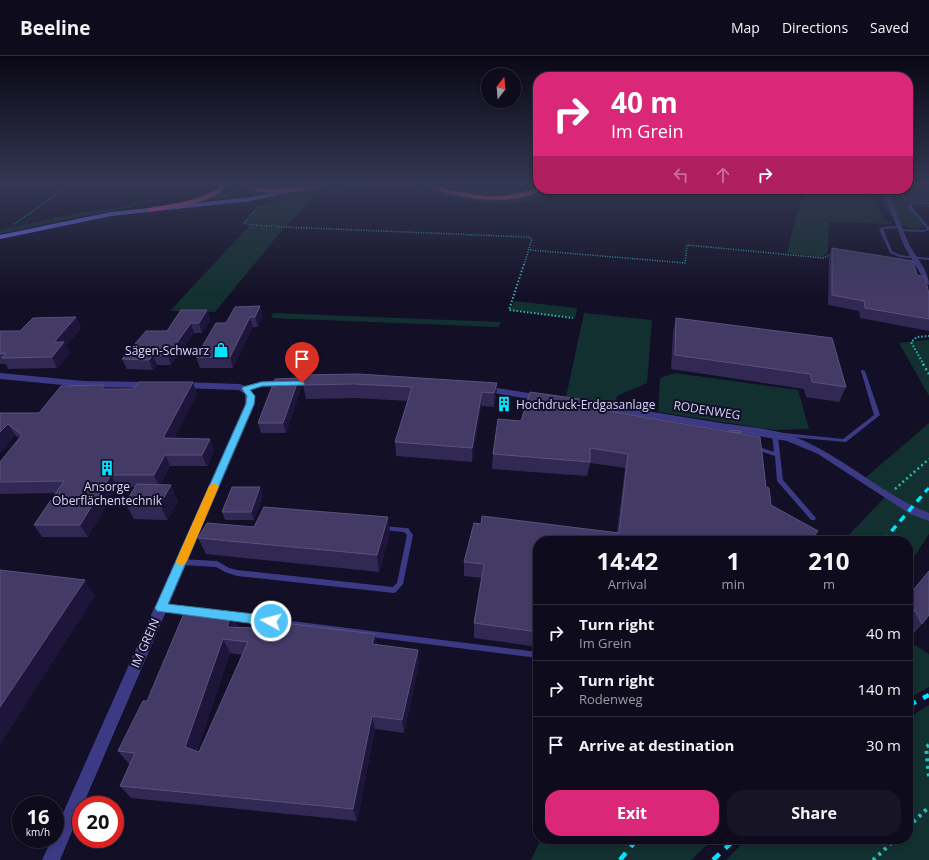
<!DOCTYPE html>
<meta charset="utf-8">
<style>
:root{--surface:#0e0b1c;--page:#171425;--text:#f1f3f6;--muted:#9b9ba3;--line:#2e2b3b;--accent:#db2777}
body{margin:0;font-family:"Open Sans",sans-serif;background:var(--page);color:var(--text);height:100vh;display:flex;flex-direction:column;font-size:15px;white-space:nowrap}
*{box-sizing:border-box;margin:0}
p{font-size:13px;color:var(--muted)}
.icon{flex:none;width:22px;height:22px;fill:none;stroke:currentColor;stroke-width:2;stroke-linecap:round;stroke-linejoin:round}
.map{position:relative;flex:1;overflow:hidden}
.drawer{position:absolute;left:533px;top:480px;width:380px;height:308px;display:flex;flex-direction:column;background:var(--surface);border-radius:16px;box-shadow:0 2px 6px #0003,0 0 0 1px var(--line)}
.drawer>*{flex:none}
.top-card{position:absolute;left:533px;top:16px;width:380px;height:122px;border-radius:16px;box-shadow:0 2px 6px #0003,0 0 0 1px var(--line);background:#db2777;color:#fff;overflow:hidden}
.needle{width:26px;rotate:16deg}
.controls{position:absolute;left:481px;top:12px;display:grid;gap:8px}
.controls a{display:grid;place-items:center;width:40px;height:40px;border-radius:50%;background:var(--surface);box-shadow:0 2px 6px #0003,0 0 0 1px var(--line);font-size:20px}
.speed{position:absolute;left:12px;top:740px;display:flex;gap:8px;font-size:20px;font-weight:700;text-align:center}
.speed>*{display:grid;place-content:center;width:52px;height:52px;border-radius:50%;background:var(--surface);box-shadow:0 2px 6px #0003,0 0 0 1px var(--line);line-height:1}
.speed small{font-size:10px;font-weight:400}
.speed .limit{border:6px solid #d22;background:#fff;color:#111}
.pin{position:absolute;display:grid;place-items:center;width:34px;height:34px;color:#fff;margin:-41px -17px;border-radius:50% 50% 50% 0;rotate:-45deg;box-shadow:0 0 4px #0007}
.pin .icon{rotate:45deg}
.me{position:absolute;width:44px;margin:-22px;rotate:277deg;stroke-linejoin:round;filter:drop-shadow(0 0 3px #0008)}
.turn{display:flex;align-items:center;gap:14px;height:84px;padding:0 12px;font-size:18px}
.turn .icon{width:52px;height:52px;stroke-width:2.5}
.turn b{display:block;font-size:28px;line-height:34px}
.lanes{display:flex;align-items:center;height:38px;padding:0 12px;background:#0003;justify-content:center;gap:20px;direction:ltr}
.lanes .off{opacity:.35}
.eta{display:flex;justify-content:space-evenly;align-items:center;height:68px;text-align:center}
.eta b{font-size:24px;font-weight:700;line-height:28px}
.action{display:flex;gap:8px;margin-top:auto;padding:8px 12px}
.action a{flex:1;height:46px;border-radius:16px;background:var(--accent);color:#fff;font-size:16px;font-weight:700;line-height:46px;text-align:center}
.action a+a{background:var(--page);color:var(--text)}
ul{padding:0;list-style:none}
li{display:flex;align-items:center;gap:12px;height:56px;padding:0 12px;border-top:1px solid var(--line)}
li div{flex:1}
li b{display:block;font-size:15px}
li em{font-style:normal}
header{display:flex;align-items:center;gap:24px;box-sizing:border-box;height:56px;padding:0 20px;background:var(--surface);border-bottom:1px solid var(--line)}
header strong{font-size:19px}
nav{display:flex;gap:22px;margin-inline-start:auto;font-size:14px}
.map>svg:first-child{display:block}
</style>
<header>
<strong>Beeline</strong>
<nav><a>Map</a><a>Directions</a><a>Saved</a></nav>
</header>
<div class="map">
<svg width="929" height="804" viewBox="0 0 929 804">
<rect width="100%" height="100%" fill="#130f26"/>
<path fill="#12302f" d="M230,129h9l13,5 20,2 -76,10 20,-7z
M339,129h33l-109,16h-4z
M407,129h12l39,12 31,3 28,-1 11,-2 17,-8h8c-38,28 -105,8 -146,-4z
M438,129h100v1c-6,5 -13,6 -20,7 -29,6 -53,1 -80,-8z
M908,129h21v22l-16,-1 11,-3h-20l19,23 -6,3 -18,-4 -27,-36h36z
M806,133h61l17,30 8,5 -63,-2 -1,29 -5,6 -36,-4 9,-36z
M316,138l-30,33 -33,-2 -6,-2v-2l14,-15 11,-5z
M161,143l-1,2 -21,2 -10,5 -53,9 -76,17v-4l75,-16 48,-7 15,-6z
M253,147l-14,2 -126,13 -50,8 -63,14 28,-7 80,-15z
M249,170l35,2 -69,84 -45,-1z
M514,245l63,7 -2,10 -64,-8z
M273,257l228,9 -3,5 -227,-9z
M584,257l68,7 -5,63 -30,13 -1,9 -50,-8z
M929,284v56l-30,-53z
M675,317l123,17 11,39 -35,1 -116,-18 2,-34z
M929,367v111l-21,32v-25h-65l44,-46 -23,-16z
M908,585l21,13v33l-21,12z
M929,649v155h-203l21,-21h161v-121z
M541,783h172l-22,21h-160z"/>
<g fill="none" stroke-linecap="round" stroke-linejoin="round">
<path stroke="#2fb8b0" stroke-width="1.5" stroke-dasharray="1 1.5" stroke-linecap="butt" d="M404,129l19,6
M869,133l7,9
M897,133l9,11
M328,136l49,-7
M545,139l10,-6
M259,150l-15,17 7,2 33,2 244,10 4,2 -8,26
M14,168l56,-39
M530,194l155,13 2,-18 136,13 9,-4"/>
<path stroke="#2fb8b0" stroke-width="2" stroke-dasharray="1.5 2" stroke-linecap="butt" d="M524,208l-15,46 64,8
M924,309l-13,-23 6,-5 12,-1"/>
<path stroke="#2fb8b0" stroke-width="2.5" stroke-dasharray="2 3" stroke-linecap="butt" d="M923,308l6,10
M895,433l34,-30"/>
<path stroke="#2fb8b0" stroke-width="4" stroke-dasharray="3 4.5" stroke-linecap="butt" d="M929,689l-3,2 3,30
M908,771l21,-20
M873,804l23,-21"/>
<path fill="#3d3a85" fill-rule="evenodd" d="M912,146h17v2h-15l-3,2 18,21v3l-6,2 -23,-1 -2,-1 2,-1 23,1 4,-1 -20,-23z
M899,170h1v2l-17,1 9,22 8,4 29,3v2l-30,-3 -9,-4 -11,-24 5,-2z
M861,314h2l2,1 15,44 -34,27 -68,-6 5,44 33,38 -1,2h-4l-34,-39 -2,-25 -21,-7 -1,-1 3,-2 18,6 -2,-18 3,-2 68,7 31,-24 -13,-44z
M381,470h2l23,2h2l5,7 -10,49 -7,8 -2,1 -157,-17 -12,-4 -9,-5 -35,-2 -2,-1 -1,-2 1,-2 2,-1 36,2 12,7 8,2 156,17 4,-4 10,-48 -3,-3 -23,-2 -1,-2z
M161,549l35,4 2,1 2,2 -2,2 -2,1 -35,-4 -2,-1 -1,-2 1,-2z
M228,557l310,39v6l-310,-39 -2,-1 -2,-2 2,-2z"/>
<path fill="#3d3a85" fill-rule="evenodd" d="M880,133h6c10,18 15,39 24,57 7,13 19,25 19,39l-3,-2 -22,-37 -17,-45z
M0,317l84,8 66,1 4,3 -4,3 -66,-1 -84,-8z
M317,324l3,1 1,2 -1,2 -57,2 -12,3 3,5 1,9 -172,401h-2v5l-21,50h-18l10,-21h3v-8l190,-427v-10l-6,-4 -59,-2 -4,-3 4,-3 60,2 5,2 17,-5z
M484,330l58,9 4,3 -4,3 -61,-10 -1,-2z
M571,343c50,8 100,16 150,24 21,3 55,6 74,14 48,19 86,57 134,76v8l-19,-7 -92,-60 -31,-13 -219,-37 -2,-2z"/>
<path fill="#6f6bff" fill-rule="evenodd" d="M314,129h13l-76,16 -140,15 -111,23v-4l111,-23 140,-15z"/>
<path fill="#ff4fa3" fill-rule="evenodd" d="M222,129h7c-21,21 -53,21 -80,27l-3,-2 3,-2c25,-5 52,-6 73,-23z
M242,129l29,4 43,-4 6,2 -3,2c-23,2 -54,9 -75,-4z
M426,129c13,0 24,5 36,7 30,7 47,5 76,-5v2h4c-23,19 -92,10 -116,-4z"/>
<path stroke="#00e5ff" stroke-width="3" stroke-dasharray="5.5 4.5" stroke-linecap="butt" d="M925,436l4,-4"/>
<path stroke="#00e5ff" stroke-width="3.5" stroke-dasharray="7 6" stroke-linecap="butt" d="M883,485l43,-50"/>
<path stroke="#00e5ff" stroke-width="4.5" stroke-dasharray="9 8" stroke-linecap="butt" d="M908,650l21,-11
M620,804l17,-21
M713,804l22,-21"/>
</g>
<path fill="#312854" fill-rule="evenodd" d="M832,192l85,27 12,19v37l-69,-13 -1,-7 -31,-6 1,-47z
M260,250l3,10 -5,11h-5l-20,41h-33l-4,-11z
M207,254l3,10 -8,13h-8l-23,32h-14l-4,5 -26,-1 -5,-10 45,-28z
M76,261l5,11 -15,17 4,8 -13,15 -49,1 -2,-5h-6v-33h20z
M676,262l170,69 -7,15 -33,-5 -2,-8 -133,-20 2,-37z
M193,326l4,12 -23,44 36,1 4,12 -7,15h-37l-10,19 18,16 -11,19 -33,-1 -9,-16 11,-16h-19l-29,50h-46l-8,-12 22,-32 -56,1v-32l19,-24 -4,-3 -15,18v-40h39l67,-24h28z
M497,327l-1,13 -2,11 -13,-1 -9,56 -76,-6 -1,-14 13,-41 -52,-3 -50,1 -3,-14z
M301,332l-15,45h-25l-3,-10z
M585,350l35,7 109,19 1,-2 11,3 25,54 5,18 47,26 -280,10v106l-64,-9v-15l8,-45 -18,-2v-14l17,-38 136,8 8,-64 -35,-5 -3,13 -95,-7 1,-15 28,-33z
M263,439l-9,25h-29l-3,-8z
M254,471l136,6 -11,39 -173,-18 -8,-16z
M908,538h2l12,30 -9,10 -5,-11z
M232,556l6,15 137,7 2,11 41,5 1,14 -15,69 -29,-4 -18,92 -226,-23 -11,-12 10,-22h-1l-11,-13 29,-50zM230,597l13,2 -44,97 -2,-1z"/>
<path fill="#1d163a" d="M260,250l3,10 -5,11 -3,-10z
M207,254l3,10 -8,13 -3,-10z
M76,261l5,11 -15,17 4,8 -13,15 -5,-11 2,-15z
M250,261l3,10 -20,41 -3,-11z
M191,267l3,10 -23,32 -3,-10z
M153,299l4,10 -4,5 -4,-10z
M299,322l2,10 -15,45 -3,-10z
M193,326l4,12 -29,55 -5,-11z
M497,327l-1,13 -2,11v-14z
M482,336l-1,14 -9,56v-14z
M8,368l7,11 -15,18v-21z
M210,383l4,12 -7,15 -5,-11z
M165,399l5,11 -11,20 -5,-11z
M111,419l6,12 -29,50 -8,-12z
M171,429l7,16 -11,19 -7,-16z
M260,431l3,8 -9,25 -3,-8z
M388,461l2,16 -11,39 -2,-17z
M818,475l-5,10h-3z
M85,524l10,16 -95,149v-38z
M232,556l7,15 -5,13 -7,-13z
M375,578l2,15 -5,-5z
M223,583l7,14 -36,107 -9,-13z
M418,594l1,14 -15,69 -2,-13z
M372,660l3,13 -18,92 -4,-12z"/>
<path fill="#433a66" stroke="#5a527e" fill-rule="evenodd" d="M832,192l81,13 4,14 8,2 4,17v25l-64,-11 -1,-7 -32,-6z
M260,250l-5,11h-5l-20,40h-34l20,-34h10l9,-16z
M181,254h26l-8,13h-8l-23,32h-15l-4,5 -27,-1 24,-28h21z
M76,261l-22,25h10l-12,15 -50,1 4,-5 -6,1v-23h20l13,-13z
M676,262l156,20 14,49 -34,-5 -2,-8 -135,-19z
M358,318l139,9 -3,10 -12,-1 -10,56 -77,-6 17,-55 -58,-3 -51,1v-10z
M299,322l-16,45h-25l17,-44z
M139,326h54l-30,56 47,1 -8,16h-37l-11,20h-43l-31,50h-46l30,-44 -64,1v-20l22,-27 -14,-11 -8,8v-19h39l22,-27 43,-1 -2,4h32z
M530,336l56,8 -1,6 35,7 140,24 6,50 3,1 2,17 47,26 -8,10h-272v91l-64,-9 10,-59 -20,-2 10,-39 7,1 1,-8 137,17 9,-79 -38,-6v14l-97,-8 5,-35 23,2z
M730,374l11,1v2l-11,-1z
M137,428l34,1 -11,19 -35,-1z
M232,431h28l-9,25h-29z
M264,451l124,10 -11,38 -179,-17 9,-15 47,4z
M0,514l85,10 -85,127z
M929,515v44l-7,9 -7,-14 -7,10v-26l1,-1 1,1z
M185,555l47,1 -5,15 27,1 4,-8 117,14 -3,10 46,6 -16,70 -30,-4 -19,93 -233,-23 15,-33 -17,-2 25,-50h4zM223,583l25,3 -49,110 -14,-5z"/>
<linearGradient id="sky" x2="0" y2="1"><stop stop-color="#0a0815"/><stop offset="0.53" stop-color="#333752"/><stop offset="1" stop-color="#333752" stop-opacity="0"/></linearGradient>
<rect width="929" height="242" fill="url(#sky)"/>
<path fill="#4fc3f7" stroke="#337fa1" d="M302,325l2,1v3l-42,1 -12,4 5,6 -1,8 -86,200 103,12 4,1 1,4 -1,4 -4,1 -114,-15 -2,-3 91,-204 1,-8 -5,-7 1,-2 19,-5z"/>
<path fill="#f59e0b" d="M214,427l5,3 -32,75 -2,3 -4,1 -4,-1 -1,-3 33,-75z"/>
<defs>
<g id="shop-bare" transform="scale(1.2)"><path d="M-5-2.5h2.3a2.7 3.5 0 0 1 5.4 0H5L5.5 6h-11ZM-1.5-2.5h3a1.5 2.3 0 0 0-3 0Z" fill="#00e5ff" stroke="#130f26" stroke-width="2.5" paint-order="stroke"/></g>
<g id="building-bare" transform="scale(1.2)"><path d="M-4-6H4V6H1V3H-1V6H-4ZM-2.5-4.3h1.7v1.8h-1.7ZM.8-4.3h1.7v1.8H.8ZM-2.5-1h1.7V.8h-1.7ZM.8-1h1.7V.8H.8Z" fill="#00e5ff" stroke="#130f26" stroke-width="2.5" paint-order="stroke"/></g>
</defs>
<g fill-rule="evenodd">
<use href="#shop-bare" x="221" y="294"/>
<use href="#building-bare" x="504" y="348"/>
<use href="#building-bare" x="107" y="412"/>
</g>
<g text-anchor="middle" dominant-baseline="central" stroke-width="4" stroke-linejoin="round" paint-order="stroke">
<g font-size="12" fill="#d9d4ff" stroke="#130f26" text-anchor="end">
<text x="209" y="294">Sägen-Schwarz</text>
<text x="516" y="348" text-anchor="start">Hochdruck-Erdgasanlage</text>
<text x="107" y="430" text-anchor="middle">Ansorge<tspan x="107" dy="14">Oberflächentechnik</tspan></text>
</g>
<g font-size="12" fill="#d9d4ff" stroke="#130f26">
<text transform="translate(707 354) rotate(9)">RODENWEG</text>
<text transform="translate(145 587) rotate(-66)">IM GREIN</text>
</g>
</g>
</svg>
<div class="controls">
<a><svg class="needle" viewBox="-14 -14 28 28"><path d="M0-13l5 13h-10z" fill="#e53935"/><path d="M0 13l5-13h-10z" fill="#9b9ba3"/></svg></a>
</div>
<div class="speed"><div>16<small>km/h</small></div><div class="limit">20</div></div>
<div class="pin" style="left:302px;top:327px;background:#d93025"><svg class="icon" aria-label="arrive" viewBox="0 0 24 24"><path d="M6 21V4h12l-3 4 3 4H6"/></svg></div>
<svg class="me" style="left:271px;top:565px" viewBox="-20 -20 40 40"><circle r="17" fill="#4fc3f7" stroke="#fff" stroke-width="3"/><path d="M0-11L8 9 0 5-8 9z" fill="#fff"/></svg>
<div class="top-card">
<div class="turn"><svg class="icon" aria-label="right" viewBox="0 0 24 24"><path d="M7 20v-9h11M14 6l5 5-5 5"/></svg><div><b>40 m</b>Im Grein</div></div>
<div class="lanes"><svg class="icon off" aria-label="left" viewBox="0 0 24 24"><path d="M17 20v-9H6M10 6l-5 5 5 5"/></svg><svg class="icon off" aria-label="ahead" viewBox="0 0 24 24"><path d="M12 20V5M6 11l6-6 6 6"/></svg><svg class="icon" aria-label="right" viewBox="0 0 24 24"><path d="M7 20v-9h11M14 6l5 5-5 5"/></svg></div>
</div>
<section class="drawer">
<div class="eta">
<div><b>14:42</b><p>Arrival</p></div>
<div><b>1</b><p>min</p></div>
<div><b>210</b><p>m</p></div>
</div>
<ul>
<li><svg class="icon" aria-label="right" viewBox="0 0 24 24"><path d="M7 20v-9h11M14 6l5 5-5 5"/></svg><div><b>Turn right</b><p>Im Grein</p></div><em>40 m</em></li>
<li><svg class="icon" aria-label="right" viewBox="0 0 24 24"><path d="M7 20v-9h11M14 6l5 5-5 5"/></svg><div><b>Turn right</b><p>Rodenweg</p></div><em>140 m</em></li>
<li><svg class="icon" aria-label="arrive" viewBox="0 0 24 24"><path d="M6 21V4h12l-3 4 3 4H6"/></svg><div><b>Arrive at destination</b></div><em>30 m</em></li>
</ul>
<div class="action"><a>Exit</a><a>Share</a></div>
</section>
</div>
